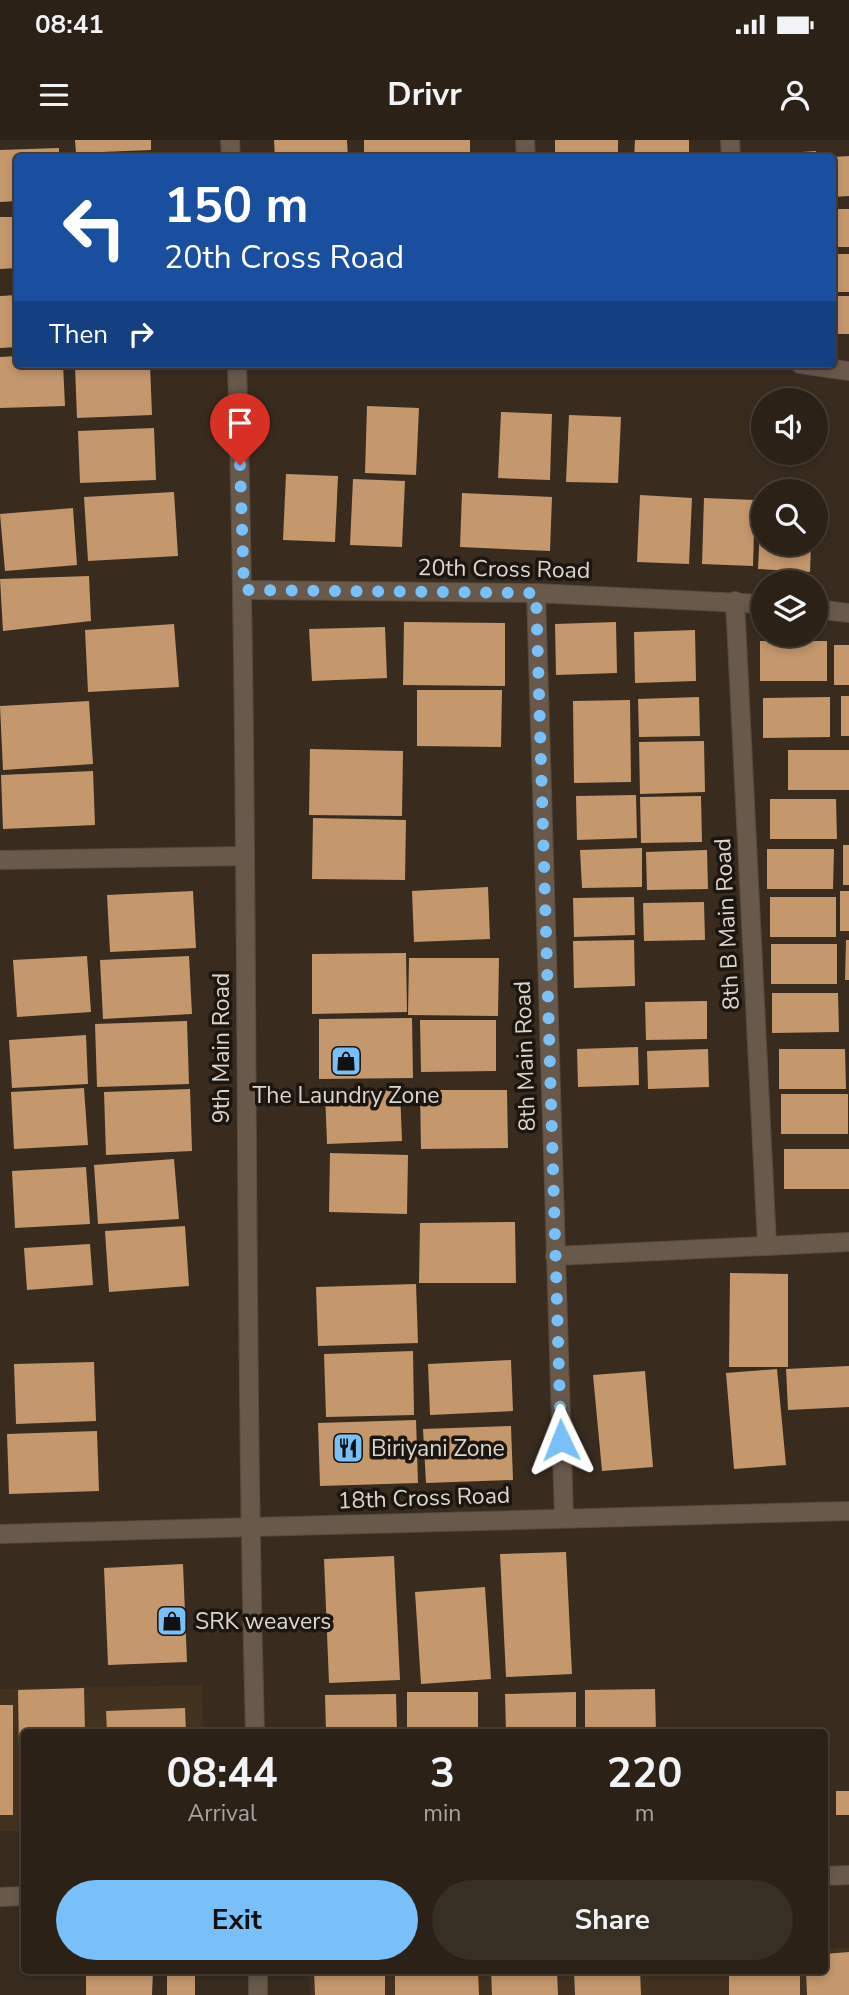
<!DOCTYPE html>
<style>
:root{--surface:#2b2117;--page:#372e24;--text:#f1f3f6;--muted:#a6a3a1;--line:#473e36;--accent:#79bff8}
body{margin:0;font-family:"Nunito Sans",sans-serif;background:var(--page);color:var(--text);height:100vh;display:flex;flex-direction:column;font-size:26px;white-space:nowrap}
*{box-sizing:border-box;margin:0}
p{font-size:23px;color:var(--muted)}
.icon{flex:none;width:38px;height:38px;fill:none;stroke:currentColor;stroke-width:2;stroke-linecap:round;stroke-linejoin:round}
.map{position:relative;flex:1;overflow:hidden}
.panel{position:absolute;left:21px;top:1589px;width:807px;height:245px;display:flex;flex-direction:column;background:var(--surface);border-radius:7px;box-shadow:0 4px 10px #0003,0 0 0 2px var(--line)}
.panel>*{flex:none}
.top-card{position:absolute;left:14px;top:14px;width:822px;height:214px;border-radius:7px;box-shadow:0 4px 10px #0003,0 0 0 2px var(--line);background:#1a4fa0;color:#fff;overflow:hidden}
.controls{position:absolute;left:751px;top:248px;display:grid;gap:14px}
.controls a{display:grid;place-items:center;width:77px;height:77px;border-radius:50%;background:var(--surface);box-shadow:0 4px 10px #0003,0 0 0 2px var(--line);font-size:35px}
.pin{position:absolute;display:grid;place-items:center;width:60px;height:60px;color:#fff;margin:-72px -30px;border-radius:50% 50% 50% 0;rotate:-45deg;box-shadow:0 0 7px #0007}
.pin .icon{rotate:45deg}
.me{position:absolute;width:77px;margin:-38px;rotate:358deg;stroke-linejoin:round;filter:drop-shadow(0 0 5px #0008)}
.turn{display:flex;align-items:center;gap:24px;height:147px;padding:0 35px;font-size:32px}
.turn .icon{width:91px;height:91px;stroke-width:2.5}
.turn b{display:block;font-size:49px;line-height:60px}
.then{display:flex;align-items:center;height:66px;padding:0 35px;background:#0003;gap:14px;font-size:26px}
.eta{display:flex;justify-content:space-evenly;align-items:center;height:119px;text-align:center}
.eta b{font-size:42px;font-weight:700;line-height:49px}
.primary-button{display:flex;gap:14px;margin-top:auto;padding:14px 35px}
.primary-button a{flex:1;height:80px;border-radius:42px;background:var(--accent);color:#111;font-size:28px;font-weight:700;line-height:80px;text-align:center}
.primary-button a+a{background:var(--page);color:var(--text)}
.status{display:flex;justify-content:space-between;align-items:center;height:49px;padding:0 35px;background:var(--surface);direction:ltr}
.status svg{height:19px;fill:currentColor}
header{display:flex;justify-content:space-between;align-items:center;height:91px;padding:0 35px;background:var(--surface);font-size:32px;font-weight:700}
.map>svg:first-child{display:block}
</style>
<div class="status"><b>08:41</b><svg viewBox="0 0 49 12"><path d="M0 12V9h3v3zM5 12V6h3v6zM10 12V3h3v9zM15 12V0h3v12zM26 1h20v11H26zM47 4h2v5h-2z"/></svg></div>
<header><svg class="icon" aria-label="menu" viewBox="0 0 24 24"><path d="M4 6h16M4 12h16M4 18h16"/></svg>Drivr<svg class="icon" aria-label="person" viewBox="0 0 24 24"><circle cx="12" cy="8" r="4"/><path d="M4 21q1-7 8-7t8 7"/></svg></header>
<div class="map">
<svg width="849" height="1855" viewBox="0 0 849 1855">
<rect width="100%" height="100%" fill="#392c1f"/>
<path fill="#443220" d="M202,1545l1,47h-179v99h-24v-142z
M824,1808h25v47h-539l-1,-24 515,-1z"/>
<path fill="#c4976d" d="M75,0h76v10l-75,3z
M274,0h73l1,18h-73z
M364,0h106v18h-106z
M555,0h63v18h-63z
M635,0h54v18h-55z
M59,8v10h-41v43l-18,1v-52z
M816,11l1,7h-59v-3z
M849,16v40l-16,1v-40z
M837,69h12v38h-12z
M0,77h18v51l-18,1z
M834,114h15v38h-16z
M18,155v52l-18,1v-52z
M836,156h13v38h-13z
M18,216v8h45l2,42 -65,2v-51z
M150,224l2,51 -75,3 -2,-52z
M367,266l52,2 -3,67 -51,-2z
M501,272l51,2 -2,66 -52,-2z
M569,275l52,2 -3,66 -52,-1z
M154,288l2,52 -76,3 -2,-52z
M286,334l52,2 -3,66 -52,-2z
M353,339l52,2 -3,66 -52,-2z
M174,352l4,64 -90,5 -4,-64z
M462,353l90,4 -2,54 -90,-4z
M640,355l52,3 -3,66 -52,-2z
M704,358l51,2 -2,66 -51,-2z
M761,366l2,38h48l-1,28 -52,-3z
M73,368l4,57 -72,6 -5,-57z
M89,436l2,45 -88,10 -3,-52z
M404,482l101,1v63l-102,-1z
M616,482l1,51 -61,2 -1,-51z
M174,484l5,63 -91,5 -3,-62z
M385,487l2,51 -75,3 -3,-52z
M695,490l1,51 -61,2 -1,-51z
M760,501h67v40h-67z
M834,505h15v40h-15z
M417,550h85l-1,57 -84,-1z
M841,556h8v40h-8z
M699,557l1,39 -61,1 -1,-38z
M830,557v40l-67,1v-40z
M630,560l1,82 -57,1 -1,-82z
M89,561l4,63 -90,6 -3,-64z
M704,601l1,51 -65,2 -1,-52z
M310,609l93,2 -1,65 -93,-1z
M788,610h61v40h-61z
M93,631l2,54 -92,4 -2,-54z
M636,655l1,43 -60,2 -1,-44z
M701,656l1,46 -61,1 -1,-46z
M770,659h66l1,40h-67z
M313,678l93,2 -1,60 -93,-1z
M843,705h6v40h-6z
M642,708v39l-60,1 -2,-38z
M767,709h67l-1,40h-66z
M707,710l1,39 -61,1 -1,-38z
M488,747l2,52 -76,3 -2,-51z
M193,751l3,57 -86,4 -3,-57z
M840,751h9v40h-9z
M634,757l1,38 -61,2 -1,-39z
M770,757h66v40h-66z
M704,762l1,38 -61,1 -1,-38z
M634,800l1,46 -61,2 -1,-47z
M846,800h3v40h-4z
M771,804h66v40h-66z
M406,813l1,59 -95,2v-60z
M87,816l4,56 -74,5 -4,-57z
M189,816l3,58 -89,5 -3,-59z
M409,818h90l-1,58 -90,-1z
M772,853h66l1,39 -67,1z
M707,861v38l-61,1 -1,-38z
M412,878l1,60 -94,1v-60z
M420,880h76v51l-75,1z
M187,881l2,63 -92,3 -2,-63z
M86,895l2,49 -76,4 -3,-48z
M638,907l1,38 -61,2 -1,-38z
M708,909l1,38 -61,2 -1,-38z
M779,909h66l1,40h-67z
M84,948l4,57 -74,4 -3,-57z
M190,949l2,62 -86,4 -2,-63z
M400,950l2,51 -75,3 -2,-52z
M420,950h87l1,58 -87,1z
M781,954h67v40h-67z
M784,1009h65v40h-65z
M330,1013l78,2 -1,59 -78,-2z
M174,1019l5,60 -81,5 -4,-59z
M86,1027l4,57 -75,4 -3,-57z
M515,1082l1,61h-97l1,-60z
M185,1086l4,60 -80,6 -4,-61z
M90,1104l3,41 -66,5 -3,-42z
M730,1133l58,1v93h-59z
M416,1144l2,59 -100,3 -2,-59z
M413,1211l1,64 -88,2 -2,-63z
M511,1220l2,51 -83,4 -2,-51z
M94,1222l2,59 -80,3 -2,-60z
M849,1226v41l-61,3 -2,-41z
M777,1229l9,96 -52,4 -8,-96z
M645,1231l8,96 -51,4 -9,-96z
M416,1280l2,63 -98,3 -2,-63z
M511,1286l2,54 -87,3 -3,-54z
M97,1291l2,60 -90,3 -2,-60z
M566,1412l6,122 -66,3 -6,-123z
M394,1416l6,124 -71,3 -5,-124z
M183,1424l4,98 -79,3 -4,-97z
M485,1447l6,92 -70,5 -6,-92z
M84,1548l1,44h-61v75l-4,1 -2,-118z
M655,1549l1,43h-71v-42z
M407,1552h71v40h-71z
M576,1552v40h-70l-1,-38z
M396,1554l1,38h-71l-1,-37z
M0,1565h13v110h-13z
M185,1568l1,24h-79l-1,-21z
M836,1651h13v24h-13z
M849,1812v43h-42l-1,-25h18v-16z
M86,1830h67l-1,25h-66z
M167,1830h28v25h-28z
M314,1830h71v25h-70z
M395,1830h83l1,25h-84z
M491,1830h66l1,25h-66z
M574,1830h66l1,25h-66z
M729,1830h71v25h-71z"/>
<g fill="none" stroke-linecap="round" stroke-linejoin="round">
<g stroke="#554a3f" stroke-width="20">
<path id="minor" d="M525,0l1,18
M730,0l1,18
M800,224l49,7
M244,450l292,3 227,11
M536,453l28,926
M735,461l32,644
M816,469l33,4
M0,720l244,-4
M555,1116l294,-14
M0,1394l849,-23"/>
</g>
<g stroke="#554a3f" stroke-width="20">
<path id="tertiary" d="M230,0l1,18
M237,224c13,456 6,912 18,1368
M824,1736l25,-1
M0,1757l24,-1
M258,1855v-25"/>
</g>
<use href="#minor" stroke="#68594b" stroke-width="18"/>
<use href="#tertiary" stroke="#68594b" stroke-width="18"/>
</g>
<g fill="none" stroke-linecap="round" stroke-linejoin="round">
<path stroke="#79bff8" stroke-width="12" stroke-dasharray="0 21.6" d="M240,325l4,125 292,3 25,847"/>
</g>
<defs>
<g id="shop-square" transform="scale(1.575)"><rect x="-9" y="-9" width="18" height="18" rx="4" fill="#79bff8" stroke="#1c1610"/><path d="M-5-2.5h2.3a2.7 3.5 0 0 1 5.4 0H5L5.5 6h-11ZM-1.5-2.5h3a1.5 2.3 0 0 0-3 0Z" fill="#111"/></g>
<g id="restaurant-square" transform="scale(1.575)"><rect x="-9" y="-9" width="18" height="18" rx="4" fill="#79bff8" stroke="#1c1610"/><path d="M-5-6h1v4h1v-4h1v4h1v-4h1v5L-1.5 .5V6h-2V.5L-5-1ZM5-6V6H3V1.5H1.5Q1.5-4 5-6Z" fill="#111"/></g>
</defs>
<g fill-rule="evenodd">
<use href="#shop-square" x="346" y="921"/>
<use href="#restaurant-square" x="348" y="1308"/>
<use href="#shop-square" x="172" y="1481"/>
</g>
<g text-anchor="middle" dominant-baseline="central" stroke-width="7" stroke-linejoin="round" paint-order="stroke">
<g font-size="23" fill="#ded5cd" stroke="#1c1610">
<text transform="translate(504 429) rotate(1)">20th Cross Road</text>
<text transform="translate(727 784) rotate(-93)">8th B Main Road</text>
<text transform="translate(221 908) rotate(-90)">9th Main Road</text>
<text transform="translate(525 916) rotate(-92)">8th Main Road</text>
<text transform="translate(424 1358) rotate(-2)">18th Cross Road</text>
</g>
<g font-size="23" fill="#ded5cd" stroke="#1c1610" text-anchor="start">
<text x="346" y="955" text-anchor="middle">The Laundry Zone</text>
<text x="371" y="1308">Biriyani Zone</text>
<text x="195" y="1481">SRK weavers</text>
</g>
</g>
</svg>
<div class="controls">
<a><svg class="icon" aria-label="sound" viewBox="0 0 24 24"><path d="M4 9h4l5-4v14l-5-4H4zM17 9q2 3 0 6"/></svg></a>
<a><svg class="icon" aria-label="search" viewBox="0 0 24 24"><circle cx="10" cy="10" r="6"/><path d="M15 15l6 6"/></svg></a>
<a><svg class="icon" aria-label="layers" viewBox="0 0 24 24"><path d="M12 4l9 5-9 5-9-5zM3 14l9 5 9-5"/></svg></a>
</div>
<div class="pin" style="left:240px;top:325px;background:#d93025"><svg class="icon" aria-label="arrive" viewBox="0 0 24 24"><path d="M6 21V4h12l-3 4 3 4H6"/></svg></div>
<svg class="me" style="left:561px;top:1300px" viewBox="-20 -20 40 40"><path d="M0-17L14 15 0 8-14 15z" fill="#79bff8" stroke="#fff" stroke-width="4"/></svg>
<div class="top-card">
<div class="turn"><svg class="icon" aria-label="left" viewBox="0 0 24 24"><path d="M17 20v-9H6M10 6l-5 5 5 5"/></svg><div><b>150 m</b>20th Cross Road</div></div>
<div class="then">Then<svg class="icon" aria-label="right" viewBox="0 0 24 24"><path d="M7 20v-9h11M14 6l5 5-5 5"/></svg></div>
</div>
<section class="panel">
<div class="eta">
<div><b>08:44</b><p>Arrival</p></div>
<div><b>3</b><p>min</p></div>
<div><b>220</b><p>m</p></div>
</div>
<div class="primary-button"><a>Exit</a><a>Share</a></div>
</section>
</div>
